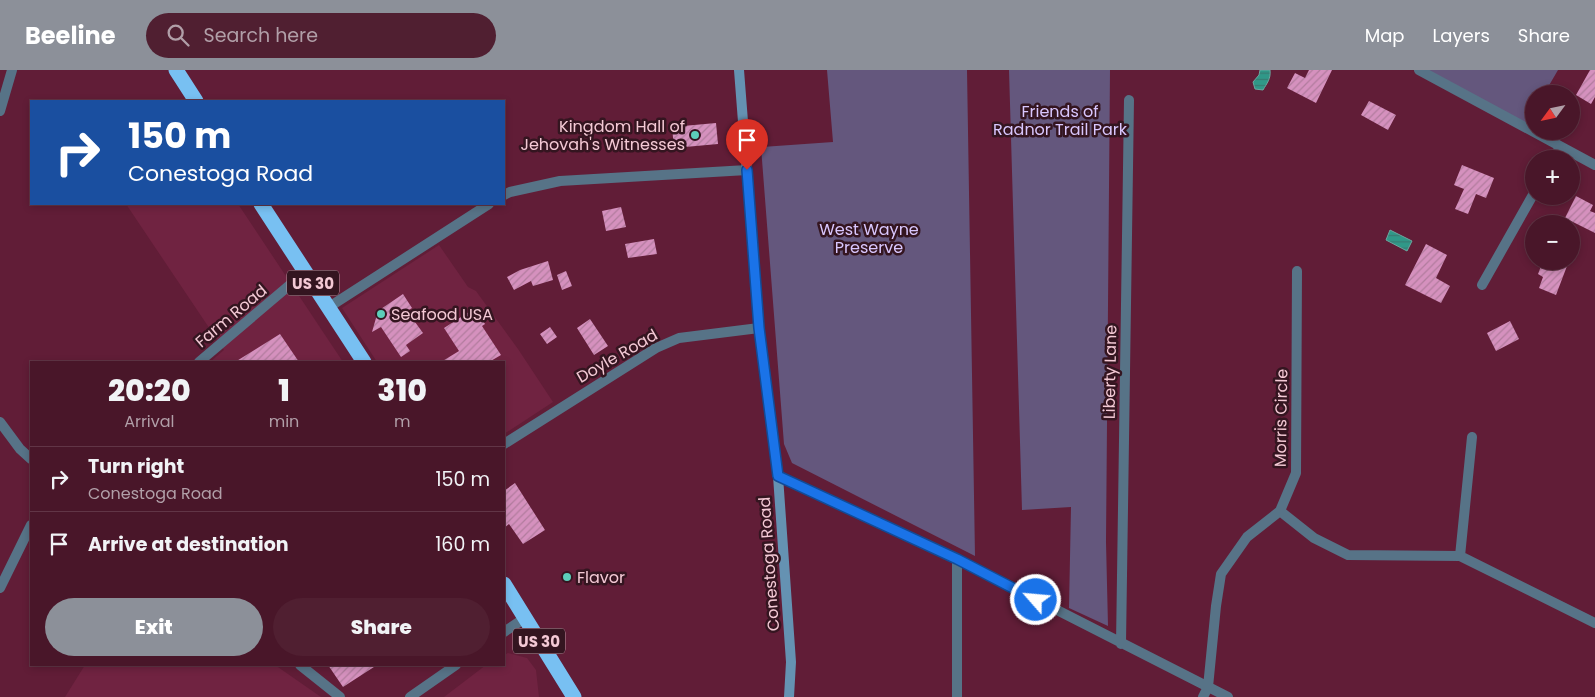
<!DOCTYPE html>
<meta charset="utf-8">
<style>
:root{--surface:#491629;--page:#501f31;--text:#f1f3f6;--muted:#b19fa8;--line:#613546;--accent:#8c9099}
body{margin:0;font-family:Poppins,sans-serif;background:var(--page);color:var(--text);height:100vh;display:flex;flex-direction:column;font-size:19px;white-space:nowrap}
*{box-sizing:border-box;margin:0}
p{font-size:16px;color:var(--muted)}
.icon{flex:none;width:28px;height:28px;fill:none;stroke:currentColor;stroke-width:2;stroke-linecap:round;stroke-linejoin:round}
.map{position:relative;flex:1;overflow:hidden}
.sheet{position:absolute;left:30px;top:291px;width:475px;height:305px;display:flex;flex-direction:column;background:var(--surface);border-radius:0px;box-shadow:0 2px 8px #0003,0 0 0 1px var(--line)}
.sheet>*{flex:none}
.guide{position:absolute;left:30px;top:30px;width:475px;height:105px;border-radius:0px;box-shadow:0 2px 8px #0003,0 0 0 1px var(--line);background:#1a4fa0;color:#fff;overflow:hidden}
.needle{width:32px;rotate:237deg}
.buttons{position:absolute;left:1525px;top:15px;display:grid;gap:10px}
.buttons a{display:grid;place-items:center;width:55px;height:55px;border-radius:50%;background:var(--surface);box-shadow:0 2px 8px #0003,0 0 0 1px var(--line);font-size:25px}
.pin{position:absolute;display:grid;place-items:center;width:42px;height:42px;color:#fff;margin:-51px -21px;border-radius:50% 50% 50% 0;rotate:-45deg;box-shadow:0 0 5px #0007}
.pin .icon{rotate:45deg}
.me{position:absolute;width:55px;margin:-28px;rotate:297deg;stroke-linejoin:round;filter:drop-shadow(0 0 4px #0008)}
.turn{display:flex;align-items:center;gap:18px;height:105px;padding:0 15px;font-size:22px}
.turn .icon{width:65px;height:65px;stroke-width:2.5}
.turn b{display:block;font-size:35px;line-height:42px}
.eta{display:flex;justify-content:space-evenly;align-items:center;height:85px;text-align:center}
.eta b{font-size:30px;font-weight:800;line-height:35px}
.primary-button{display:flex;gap:10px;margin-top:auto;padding:10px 15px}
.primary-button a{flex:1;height:58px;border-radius:30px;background:var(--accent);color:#fff;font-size:20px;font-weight:800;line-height:58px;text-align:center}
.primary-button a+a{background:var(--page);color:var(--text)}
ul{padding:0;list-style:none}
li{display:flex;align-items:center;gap:15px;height:65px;padding:0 15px;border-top:1px solid var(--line)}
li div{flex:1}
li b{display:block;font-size:19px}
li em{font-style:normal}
header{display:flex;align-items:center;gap:30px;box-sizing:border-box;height:70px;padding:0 25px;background:var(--accent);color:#fff}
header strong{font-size:24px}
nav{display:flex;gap:28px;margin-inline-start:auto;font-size:18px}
.search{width:350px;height:45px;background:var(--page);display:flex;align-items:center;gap:12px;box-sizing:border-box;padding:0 18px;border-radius:28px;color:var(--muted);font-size:19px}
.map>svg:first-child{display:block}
</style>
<header>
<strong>Beeline</strong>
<div class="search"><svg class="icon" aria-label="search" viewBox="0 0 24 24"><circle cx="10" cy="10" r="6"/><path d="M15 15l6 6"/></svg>Search here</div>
<nav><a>Map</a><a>Layers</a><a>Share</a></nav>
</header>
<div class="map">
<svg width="1595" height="627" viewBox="0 0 1595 627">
<defs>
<pattern id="water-rules" width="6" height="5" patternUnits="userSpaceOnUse" patternTransform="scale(1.25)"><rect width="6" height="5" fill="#309888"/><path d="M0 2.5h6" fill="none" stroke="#387c72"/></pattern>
<pattern id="building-hatch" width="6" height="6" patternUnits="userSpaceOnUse" patternTransform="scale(1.25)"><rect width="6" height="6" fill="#d591be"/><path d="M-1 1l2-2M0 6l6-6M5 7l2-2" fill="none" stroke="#b27c9e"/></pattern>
</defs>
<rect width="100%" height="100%" fill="#611d37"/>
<path fill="#702341" d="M126,134h112l105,158h-133l14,-12z
M439,175l29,42 8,4 42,58 35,53 -49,32v-72h-127l-35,-54z
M508,583l19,5 9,12 3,27h-95l42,-32h18v-10z
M85,595h190l46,32h-256z"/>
<path fill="#64577d" d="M827,0h140l8,486 -183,-93 -8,-19 -23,-297 72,-5z
M1009,0h101l-4,472 2,84 -39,-18 2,-101 -49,3z
M1419,0h139l-14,24h-10v19l-8,15z"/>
<path fill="url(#water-rules)" stroke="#6ba79f" d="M1260,0h10c1,9 -3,13 -7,20l-8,-1 -2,-7 6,-7z
M1390,160l22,11 -5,10 -21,-11z"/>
<path fill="url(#building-hatch)" d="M1309,0h23l-16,33 -29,-15 8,-15 10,5z
M1590,0h5v27l-4,7 -15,-9z
M1369,31l27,14 -8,15 -27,-15z
M716,53l2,21 -44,4 -2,-21z
M1462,95l32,13 -8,20 -10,-4 -8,20 -13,-5 9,-20 -10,-4z
M1576,126l17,9 -3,6 5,2v20l-30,-15z
M621,137l5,20 -20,4 -4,-20z
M654,169l3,15 -29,4 -3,-14z
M1426,174l21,11 -11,23 14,8 -9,17 -36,-18z
M548,191l5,19 -20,6 -2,-5 -17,9 -7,-13 13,-7z
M1543,191h12l12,5 -11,29 -17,-7 4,-11 -5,-3z
M566,201l6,15 -10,4 -5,-15z
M403,224l9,14 -5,3 16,22 -17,12 4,6 -9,6 -20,-30 -9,5 6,-21z
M475,238l10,16 -3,2 19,29 -12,7h-48l18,-11 -15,-23z
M590,249l18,27 -14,9 -17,-27z
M1510,251l9,18 -23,12 -9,-18z
M550,257l7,10 -10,7 -7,-10z
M280,264l19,28h-64z
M515,413l30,47 -22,14 -14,-20 -5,4v-37z
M328,595h49l-34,22z"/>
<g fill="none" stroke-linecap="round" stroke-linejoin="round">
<path stroke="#577387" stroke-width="10" d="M1419,0l176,95
M0,41l12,-41
M1553,89l7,-12
M504,125l6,-3 50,-11 187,-11
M1482,215l52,-92
M329,237l160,-103
M199,292l106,-90
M0,352l20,27 11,10
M504,374l152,-96 23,-10 80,-10
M778,406l179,83 271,138
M1280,441l34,27 34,17 112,1 135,67
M1460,486l12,-119
M957,489v138
M0,518l31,-63
M504,562l21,-14
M1121,574l8,-544
M300,595l40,32
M410,627l46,-32
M1203,627l5,-10 8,-81 5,-32 26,-37 33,-26 16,-38 1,-202"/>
<path stroke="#6592b2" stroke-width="10" d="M739,0l20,258 19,148 13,186 -2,35"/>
<path stroke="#78c0f2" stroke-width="15" d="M176,0l20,31
M261,134l103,158
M504,514l70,113"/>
</g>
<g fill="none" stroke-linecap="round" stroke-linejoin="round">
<g stroke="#114b97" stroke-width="12">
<path id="route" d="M747,100l12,158 19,148 179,83 79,41"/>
</g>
<use href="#route" stroke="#1a73e8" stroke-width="9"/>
</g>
<g fill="#5cceba" stroke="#341520" stroke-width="2">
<circle cx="695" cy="65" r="5"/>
<circle cx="381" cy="244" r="5"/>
<circle cx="567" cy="507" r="5"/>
</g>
<g text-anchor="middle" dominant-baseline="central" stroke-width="5" stroke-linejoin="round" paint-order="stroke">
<g fill="#341520" stroke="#ba939f" stroke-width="1">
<rect x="287" y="200.5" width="52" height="25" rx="4"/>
<rect x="513" y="558.5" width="52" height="25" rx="4"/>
</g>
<g font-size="15" font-weight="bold" fill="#f4c9d5">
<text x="313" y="213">US 30</text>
<text x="539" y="571">US 30</text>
</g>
<g font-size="16" fill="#d9c7fe" stroke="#341520">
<text x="1060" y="41">Friends of<tspan x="1060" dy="18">Radnor Trail Park</tspan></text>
<text x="869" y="159">West Wayne<tspan x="869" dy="18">Preserve</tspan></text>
</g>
<g font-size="16" fill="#f4c9d5" stroke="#341520" text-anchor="start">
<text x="685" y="56" text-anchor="end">Kingdom Hall of<tspan x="685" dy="18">Jehovah's Witnesses</tspan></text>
<text x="391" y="244">Seafood USA</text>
<text x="577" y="507">Flavor</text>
</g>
<g font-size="16" fill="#f4c9d5" stroke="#341520">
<text transform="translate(231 246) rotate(-40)">Farm Road</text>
<text transform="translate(617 286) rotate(-30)">Doyle Road</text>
<text transform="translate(1110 302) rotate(-89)">Liberty Lane</text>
<text transform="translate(1281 348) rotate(-89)">Morris Circle</text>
<text transform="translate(769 494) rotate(-94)">Conestoga Road</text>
</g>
</g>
</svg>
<div class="buttons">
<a><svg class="needle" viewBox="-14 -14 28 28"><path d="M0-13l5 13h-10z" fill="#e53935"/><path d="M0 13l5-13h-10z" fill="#b19fa8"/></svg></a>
<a>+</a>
<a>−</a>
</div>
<div class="pin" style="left:747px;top:100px;background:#d93025"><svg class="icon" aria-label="arrive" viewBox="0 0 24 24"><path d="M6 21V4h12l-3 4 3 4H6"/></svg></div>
<svg class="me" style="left:1036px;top:530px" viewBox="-20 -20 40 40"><circle r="17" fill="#1a73e8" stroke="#fff" stroke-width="3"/><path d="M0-11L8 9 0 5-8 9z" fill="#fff"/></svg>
<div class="guide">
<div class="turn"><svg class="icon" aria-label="right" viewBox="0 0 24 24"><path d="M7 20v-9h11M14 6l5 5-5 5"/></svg><div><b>150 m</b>Conestoga Road</div></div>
</div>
<section class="sheet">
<div class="eta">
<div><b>20:20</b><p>Arrival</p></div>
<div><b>1</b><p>min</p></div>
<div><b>310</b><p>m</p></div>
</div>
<ul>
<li><svg class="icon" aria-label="right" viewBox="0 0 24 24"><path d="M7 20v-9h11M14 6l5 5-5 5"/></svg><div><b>Turn right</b><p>Conestoga Road</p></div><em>150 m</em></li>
<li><svg class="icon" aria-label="arrive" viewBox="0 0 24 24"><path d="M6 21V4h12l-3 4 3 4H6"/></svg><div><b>Arrive at destination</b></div><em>160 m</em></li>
</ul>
<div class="primary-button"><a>Exit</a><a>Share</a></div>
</section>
</div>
